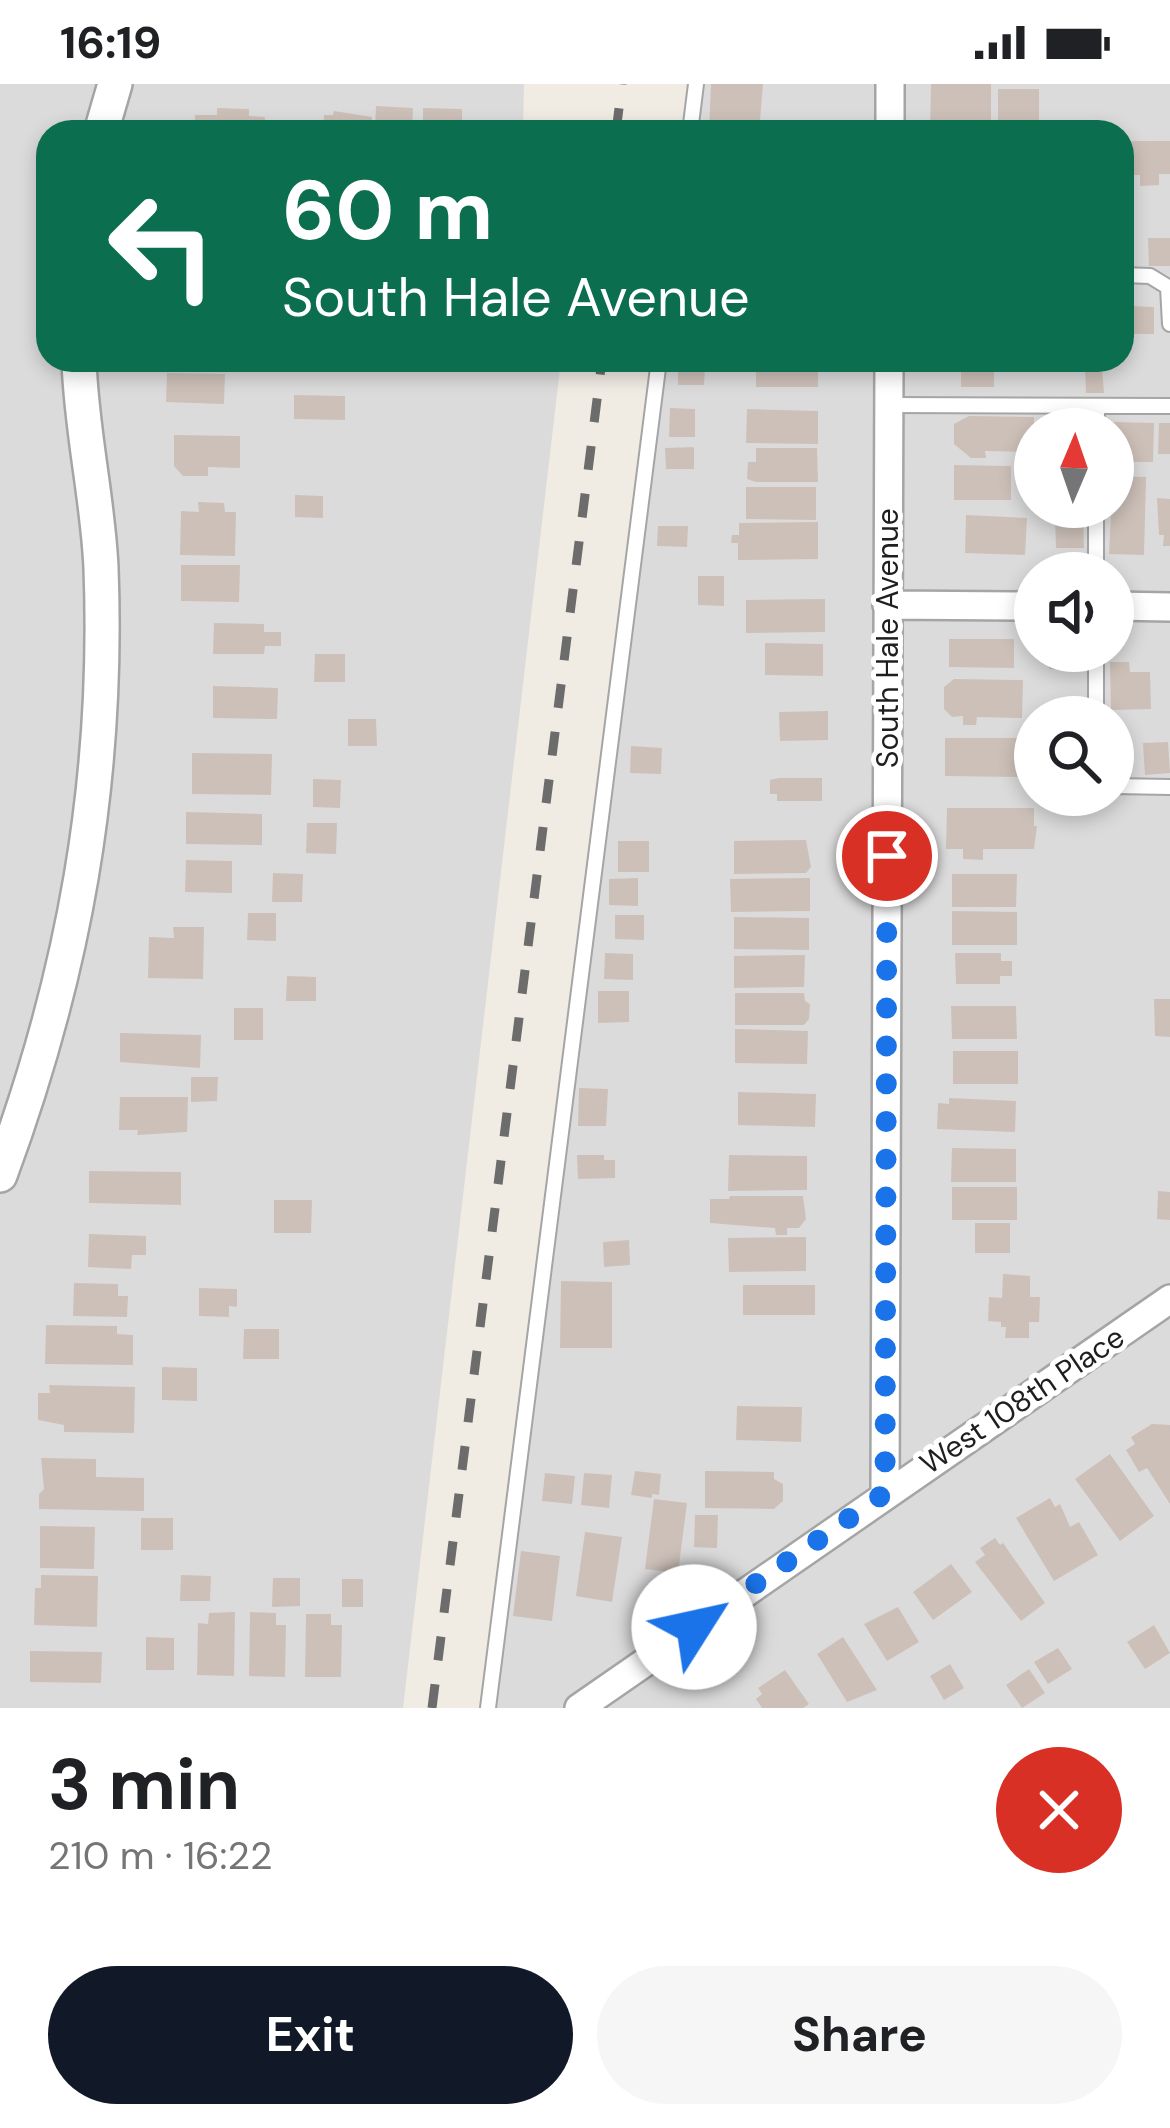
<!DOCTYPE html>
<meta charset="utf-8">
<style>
:root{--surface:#fff;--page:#f6f6f6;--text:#202124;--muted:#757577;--accent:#111827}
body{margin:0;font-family:"DM Sans",sans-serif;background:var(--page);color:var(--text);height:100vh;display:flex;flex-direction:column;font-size:45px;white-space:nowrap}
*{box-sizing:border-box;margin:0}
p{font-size:39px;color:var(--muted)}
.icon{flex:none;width:66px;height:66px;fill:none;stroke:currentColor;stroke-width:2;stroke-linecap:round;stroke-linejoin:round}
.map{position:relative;height:1624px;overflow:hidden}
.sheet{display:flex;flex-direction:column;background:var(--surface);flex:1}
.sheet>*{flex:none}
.top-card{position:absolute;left:36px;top:36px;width:1098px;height:252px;border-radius:36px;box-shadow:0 6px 18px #0003;background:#0b6e4f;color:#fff;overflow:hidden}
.needle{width:78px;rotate:2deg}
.tools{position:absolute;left:1014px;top:324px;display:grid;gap:24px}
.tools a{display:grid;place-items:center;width:120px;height:120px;border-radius:50%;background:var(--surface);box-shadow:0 6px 18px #0003;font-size:60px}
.pin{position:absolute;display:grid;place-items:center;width:102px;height:102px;color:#fff;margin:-51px;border:6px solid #fff;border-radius:50%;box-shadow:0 3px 12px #0007}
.me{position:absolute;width:132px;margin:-66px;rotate:55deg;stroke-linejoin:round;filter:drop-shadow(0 0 9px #0008)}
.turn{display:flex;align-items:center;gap:42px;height:252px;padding:0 48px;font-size:54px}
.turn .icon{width:156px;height:156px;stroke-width:2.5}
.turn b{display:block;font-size:84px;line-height:102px}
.round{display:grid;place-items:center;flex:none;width:126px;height:126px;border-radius:63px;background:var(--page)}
.overview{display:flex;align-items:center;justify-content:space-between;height:204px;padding:0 48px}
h1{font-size:72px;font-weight:700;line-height:90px}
.action{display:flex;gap:24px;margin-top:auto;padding:24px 48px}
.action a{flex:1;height:138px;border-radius:72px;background:var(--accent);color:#fff;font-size:48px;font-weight:700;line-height:138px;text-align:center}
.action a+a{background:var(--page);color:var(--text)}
.status{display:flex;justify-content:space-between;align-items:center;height:84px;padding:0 60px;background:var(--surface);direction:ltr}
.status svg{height:33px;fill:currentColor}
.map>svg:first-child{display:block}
</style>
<div class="status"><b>16:19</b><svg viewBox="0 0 49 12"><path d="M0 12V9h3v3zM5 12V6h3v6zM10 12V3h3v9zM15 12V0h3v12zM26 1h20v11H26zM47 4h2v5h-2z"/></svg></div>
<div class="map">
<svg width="1170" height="1624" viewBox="0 0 1170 1624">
<rect width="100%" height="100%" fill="#f0ebe3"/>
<path fill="#dcdbdb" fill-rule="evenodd" d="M0,0h524l-1,48h-475v228h513l-158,1348h-403z
M702,0h468v1624h-674l171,-1348h455v-228h-426zM1035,345h78v78h-78zM1035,489h78v78h-78zM1035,633h78v78h-78z"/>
<path fill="#cdc0b9" d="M711,0h52l-4,48h-50z
M931,0h60v48h-61z
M998,5h41v43h-41z
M376,22l37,2 -1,24h-37z
M217,24l32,1v7l16,1 -1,10 9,-1 -1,6h-77v-17h22z
M423,24l39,1v23h-39z
M334,27l38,6v15h-49l1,-17h9z
M1132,57h38v33h-11v11l-19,1v-11h-8z
M1148,154h22v28h-21z
M1130,222l24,1v27h-24z
M756,276h62v27h-62z
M961,276h33v27h-33z
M678,282l27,1 -1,18h-26z
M1085,284h17l2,25h-18z
M167,289l58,1 -1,30 -58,-2z
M294,311l51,1v24l-51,-1z
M670,324l25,1v28h-26z
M747,325l71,2v33l-72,-1z
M969,332l65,1 -1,35 -48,-1 1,7h-15l-17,-14v-20z
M1112,338l42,1 -1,39h-40z
M1159,339h11v31h-12z
M174,351l66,1v32l-32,-1v9h-25l-9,-10z
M694,363v22h-28l-1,-21z
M756,364h61l1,34h-62l-9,-3 1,-17h8z
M954,381l57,1v34h-57z
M1113,392l33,1 -2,78 -35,-1z
M746,403h70v33l-70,-1z
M295,411l28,1v22l-28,-1z
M1157,414l13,1v47h-7l1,-11h-5z
M198,418l26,1 1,9h11l-1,44 -55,-1 1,-44 18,1z
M966,431l61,3 -2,37 -60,-2z
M1055,433h28l1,31h-28z
M818,438v37l-80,1v-17h-7l1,-8h7v-12z
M658,442h30l-1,21 -30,-1z
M181,481h59l-1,37 -58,-1z
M698,492h26v30l-26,-1z
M825,515v33l-79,1v-33z
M214,539l50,1v8h17v14h-16l-1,8h-51z
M949,555h65v29l-65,-1z
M765,559l58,1v32l-58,-1z
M1048,567h28v17l-27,1z
M315,570h30v28h-31z
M1110,578h19l1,10h20l1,37 -40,1z
M954,595l69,1 -1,38 -45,-1 -1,8h-13v-9l-11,1 -8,-8v-22z
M213,602l65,2 -1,31 -64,-1z
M828,627v29l-48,1 -1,-29z
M348,635h28l1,27h-29z
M945,654h76v39l-76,-1z
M1168,658l2,31 -25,2 -2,-32z
M631,662l31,2 -1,26 -31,-1z
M192,669l80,1 -1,41 -79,-1z
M779,694h43v23h-45v-7h-7v-14z
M313,695l28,1 -1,28 -27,-1z
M947,724h87v18h3l-3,23h-51v11l-20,-1v-10h-17z
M186,728l76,2v31l-76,-1z
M307,739h30l-1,31 -30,-1z
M806,756l5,27 -5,6 -72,1v-33z
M618,757h31v31h-31z
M186,776l46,1v32l-47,-1z
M273,789l30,1 -1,28h-30z
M952,790h65l-1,33h-64z
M638,794v28l-29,-1v-26z
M810,794v33l-79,1 -1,-33z
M952,827l65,1v33h-65z
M248,829h28v28l-29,-1z
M615,831h29v25l-29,-1z
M734,833l75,1v32l-75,-1z
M173,843h31l-1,52 -55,-1 1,-41 25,1z
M605,869l28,1v26l-29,-1z
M955,869h46v8h11v15h-12v8h-44z
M805,871l-1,32 -70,1v-32z
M287,892l29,1v24h-30z
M598,907h31v31l-31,1z
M735,909h69l1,8 5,3 -1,15 -5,6h-69z
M1154,915h16v38l-15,-1z
M951,922h65l1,33h-65z
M234,924h29v32h-29z
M735,945l73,2 -1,33 -72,-1z
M120,949l81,2 -1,33 -80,-6z
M953,967h65v33h-65z
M191,993h27l-1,24 -26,1z
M579,1004l29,1 -2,37h-28z
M738,1008l78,2 -1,33 -77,-2z
M120,1013h68l-1,35 -50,3 1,-5h-19z
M949,1014l67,3 -1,31 -78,-3 1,-26 11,1z
M952,1064l64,1v33h-65z
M577,1071h27v5h11v18l-37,1z
M729,1071l78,1v34l-79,1z
M89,1087l92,1v33l-92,-2z
M952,1103h65v33h-65z
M1158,1107l12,1v28l-13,-1z
M730,1112h73l3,23 -7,9h-12v7h-11l-1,-7 -65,-5v-24h19z
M274,1116h38l-1,33h-37z
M975,1139h35v30h-35z
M89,1150l57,2v19h-14l-1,14 -43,-2z
M806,1153v34l-77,1 -1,-34z
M629,1156l1,25 -26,2 -1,-25z
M1003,1190l27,2v21h10l-1,25h-10v16h-24l1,-11h-5v-5l-13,-1 1,-24 13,1z
M561,1197l51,1v66h-52z
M74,1199l44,1v12h10l-1,21 -54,-1z
M743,1201h72v30h-72z
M199,1204l38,1v18l-8,-1v11l-30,-1z
M46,1241l71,1v8l16,1v30l-88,-1z
M244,1245h35v30h-36z
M162,1283l35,1v33l-35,-1z
M49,1301l86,2 -1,46 -70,-1v-7l-26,-5v-27h12z
M737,1322l65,1 -1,35 -65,-2z
M1152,1340l18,1v79l-23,-36 -8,4 -13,-22 9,-6 -4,-7z
M1110,1370l44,62 -34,25 -45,-62z
M41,1374l55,1v18l48,1v33l-105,-2v-15l5,-5z
M635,1387l26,3 -2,21 -7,-1v4l-21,-3z
M705,1387l69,1v7l9,5v17l-9,8 -69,-1z
M545,1389l30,3 -3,28 -30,-3z
M584,1389l28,2 -3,33 -28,-3z
M1050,1414l5,9 5,-3 10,23 9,-5 19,33 -44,26 -38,-63z
M654,1415l33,4 -9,70 -33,-4z
M695,1431h23l-1,33 -23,-1z
M141,1434h32v32h-32z
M40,1442l55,1 -1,42 -54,-1z
M585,1448l37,5 -10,65 -36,-6z
M995,1454l5,7 3,-2 42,60 -24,18 -46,-59 10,-7 -5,-7z
M521,1467l39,5 -8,65 -39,-5z
M951,1480l21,28 -39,28 -20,-28z
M41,1491l57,1 -1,51 -63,-2 1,-37h6z
M181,1491l30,1 -1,25h-30z
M273,1494h27v28l-28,1z
M342,1495h21v28h-21z
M898,1523l21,35 -32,19 -23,-37z
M235,1528l-1,64 -37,-1 1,-52 10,1 1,-11z
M250,1528l26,1v12h10l-1,52 -36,-1z
M306,1530h25v11h11l-1,52h-36z
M1154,1541l16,28 -25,16 -18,-27z
M146,1553l28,1v32h-28z
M843,1553l34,53 -30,12 -30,-48z
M1058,1564l14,21 -24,15 -14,-22z
M30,1567l72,1 -1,31 -71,-1z
M950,1580l14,24 -20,12 -14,-24z
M1029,1585l16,24 -23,15 -16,-23z
M785,1586l24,34 -6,4h-41l-6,-9 6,-5 -4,-6z"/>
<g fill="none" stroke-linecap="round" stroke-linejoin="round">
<g stroke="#a5a5a5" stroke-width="18">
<path id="service" d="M690,48l6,-48
M1122,191l28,1 18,11 2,37
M888,321l282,1
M1097,345v-23
M1096,489v-66
M1096,567v66
M1113,702l57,1
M488,1624l171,-1348"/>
</g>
<g stroke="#a5a5a5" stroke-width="32">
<path id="minor" d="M890,48v-48
M887,521l148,1
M1113,522l57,1
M885,1409l4,-1133
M579,1624l591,-409"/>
</g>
<g stroke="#a5a5a5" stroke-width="38">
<path id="tertiary" d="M101,48l14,-48
M0,1091c74,-200 109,-394 101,-607 -3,-69 -20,-138 -22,-208"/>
</g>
<use href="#service" stroke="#fff" stroke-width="14"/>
<use href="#minor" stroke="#fff" stroke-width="27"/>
<use href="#tertiary" stroke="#fff" stroke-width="33"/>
<path stroke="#6c6c6c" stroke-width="9" stroke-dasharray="24 24" stroke-linecap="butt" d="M616,48l6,-48
M432,1624l170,-1348"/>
</g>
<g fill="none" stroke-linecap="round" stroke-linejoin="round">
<path stroke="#1a73e8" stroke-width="21" stroke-dasharray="0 37.8" d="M694,1543l191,-134 2,-637"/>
</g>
<g text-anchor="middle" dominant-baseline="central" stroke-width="10" stroke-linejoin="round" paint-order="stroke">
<g font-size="30" fill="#1e1e1e" stroke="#fff">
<text transform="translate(887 554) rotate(-90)">South Hale Avenue</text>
<text transform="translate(1022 1316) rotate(-34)">West 108th Place</text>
</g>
</g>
</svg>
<div class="tools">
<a><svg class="needle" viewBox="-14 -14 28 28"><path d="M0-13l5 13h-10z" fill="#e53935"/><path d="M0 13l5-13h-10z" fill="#757577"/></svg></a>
<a><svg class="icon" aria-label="sound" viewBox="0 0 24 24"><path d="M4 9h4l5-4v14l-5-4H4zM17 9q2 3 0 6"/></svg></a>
<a><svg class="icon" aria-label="search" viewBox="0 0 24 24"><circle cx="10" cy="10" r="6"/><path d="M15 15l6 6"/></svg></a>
</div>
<div class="pin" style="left:887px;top:772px;background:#d93025"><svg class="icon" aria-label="arrive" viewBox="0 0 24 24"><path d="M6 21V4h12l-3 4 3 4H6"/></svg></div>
<svg class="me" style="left:694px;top:1543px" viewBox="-20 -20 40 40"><circle r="19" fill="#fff"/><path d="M0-13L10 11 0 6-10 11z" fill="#1a73e8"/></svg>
<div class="top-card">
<div class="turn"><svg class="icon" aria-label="left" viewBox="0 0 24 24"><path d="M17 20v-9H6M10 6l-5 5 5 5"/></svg><div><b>60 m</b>South Hale Avenue</div></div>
</div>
</div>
<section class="sheet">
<div class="overview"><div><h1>3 min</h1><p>210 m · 16:22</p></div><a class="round" style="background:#d93025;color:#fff"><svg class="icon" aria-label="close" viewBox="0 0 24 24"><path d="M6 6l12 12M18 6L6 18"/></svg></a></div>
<div class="action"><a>Exit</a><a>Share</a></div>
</section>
